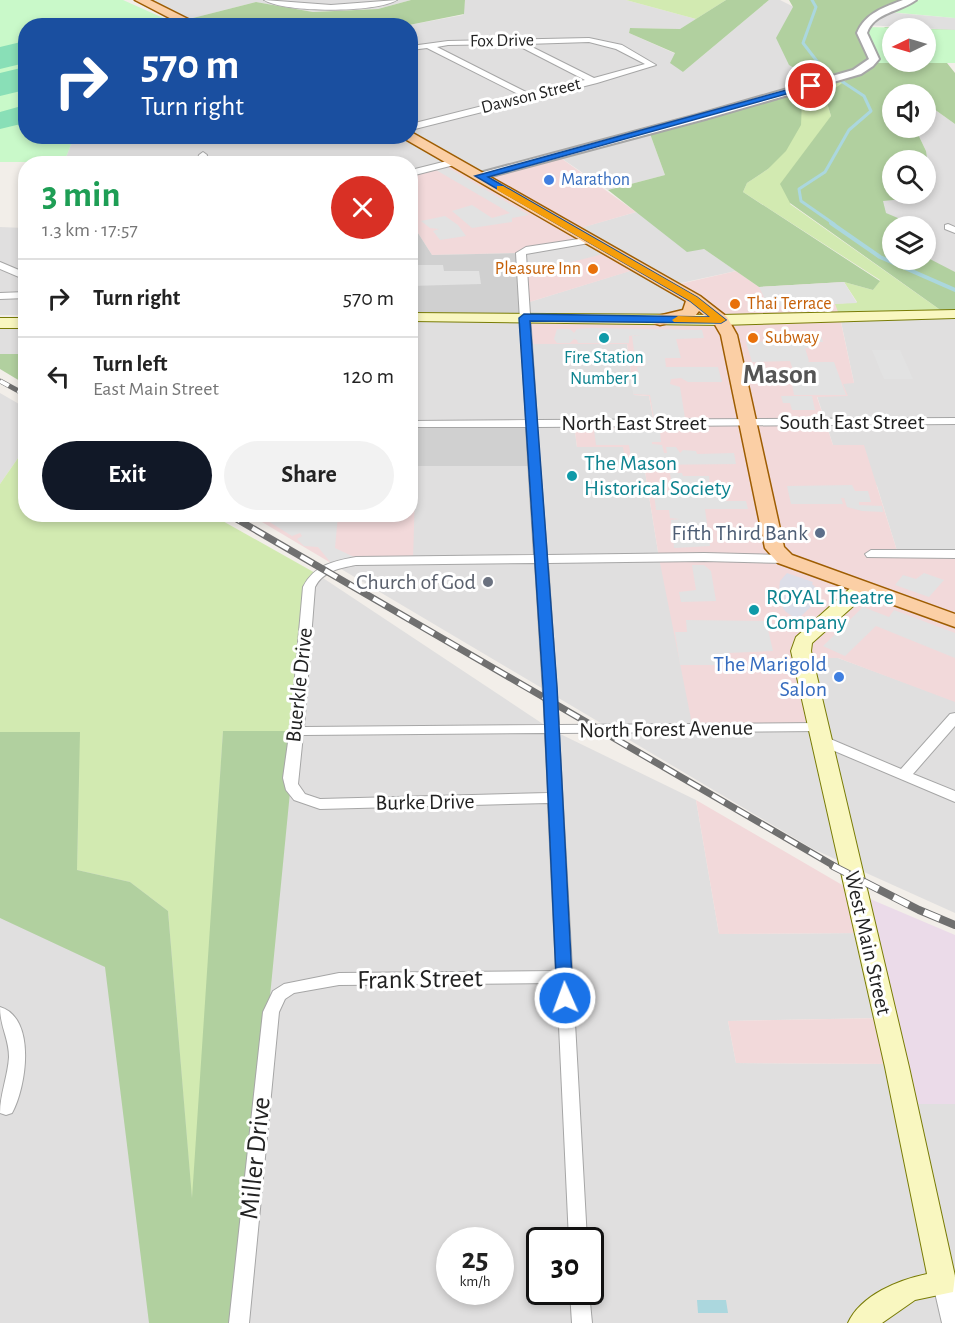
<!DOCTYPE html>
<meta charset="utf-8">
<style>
:root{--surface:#fff;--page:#f2f2f2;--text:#222;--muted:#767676;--line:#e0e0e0;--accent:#111827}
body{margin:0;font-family:"Alegreya Sans",sans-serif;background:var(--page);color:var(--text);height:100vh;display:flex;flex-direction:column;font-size:22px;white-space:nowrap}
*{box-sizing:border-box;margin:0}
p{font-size:20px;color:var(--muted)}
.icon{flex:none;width:33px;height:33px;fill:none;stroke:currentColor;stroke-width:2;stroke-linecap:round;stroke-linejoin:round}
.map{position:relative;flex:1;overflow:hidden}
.drawer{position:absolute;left:18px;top:156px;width:400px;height:366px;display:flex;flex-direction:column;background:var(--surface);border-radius:24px;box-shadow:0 3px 9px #0003}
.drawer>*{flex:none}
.guide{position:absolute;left:18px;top:18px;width:400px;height:126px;border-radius:24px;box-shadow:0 3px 9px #0003;background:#1a4fa0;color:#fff;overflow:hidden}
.needle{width:39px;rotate:265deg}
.buttons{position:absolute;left:882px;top:18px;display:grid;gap:12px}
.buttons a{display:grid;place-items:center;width:54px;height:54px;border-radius:50%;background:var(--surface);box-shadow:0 3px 9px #0003;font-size:30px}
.speed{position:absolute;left:436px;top:1227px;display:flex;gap:12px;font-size:30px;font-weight:700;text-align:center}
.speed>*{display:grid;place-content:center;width:78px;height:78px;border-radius:50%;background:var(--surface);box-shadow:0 3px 9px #0003;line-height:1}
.speed small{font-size:15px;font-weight:400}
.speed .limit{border:3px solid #111;border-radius:9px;background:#fff;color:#111}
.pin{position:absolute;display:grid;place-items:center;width:51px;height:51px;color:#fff;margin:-26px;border:3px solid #fff;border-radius:50%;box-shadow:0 2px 6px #0007}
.me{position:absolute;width:66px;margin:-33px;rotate:358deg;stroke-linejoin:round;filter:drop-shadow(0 0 4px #0008)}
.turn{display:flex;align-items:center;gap:21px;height:126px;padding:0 24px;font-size:27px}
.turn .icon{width:78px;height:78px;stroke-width:2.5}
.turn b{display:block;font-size:42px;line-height:51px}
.round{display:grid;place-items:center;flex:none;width:63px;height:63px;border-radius:32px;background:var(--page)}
.summary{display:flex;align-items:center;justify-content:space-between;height:102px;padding:0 24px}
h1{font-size:36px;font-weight:700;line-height:45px;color:#1e9e55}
.primary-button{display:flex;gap:12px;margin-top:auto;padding:12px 24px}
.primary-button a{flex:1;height:69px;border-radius:36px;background:var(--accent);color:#fff;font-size:24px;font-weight:700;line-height:69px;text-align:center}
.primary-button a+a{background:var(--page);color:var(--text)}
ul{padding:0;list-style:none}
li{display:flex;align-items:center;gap:18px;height:78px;padding:0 24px;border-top:2px solid var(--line)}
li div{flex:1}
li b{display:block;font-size:22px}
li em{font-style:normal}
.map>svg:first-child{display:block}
</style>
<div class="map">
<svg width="955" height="1323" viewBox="0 0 955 1323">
<rect width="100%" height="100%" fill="#f2eee9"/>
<path fill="#e0dfdf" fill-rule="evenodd" d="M141,0h270l-33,9 -65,3 -57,-10 -71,18z
M465,0h161l70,19 -16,10 -50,-1 -1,5 47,21 7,18 86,-72h11l14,7 26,76 -171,48 16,44 -57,15 -50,-34 -78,20 -69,-3v-9h-346l-1,-2 8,-20 24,-5 315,-1v-110l-2,-1 54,-10z
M885,12l70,6v12l-90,-5z
M934,109l21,15v156l-29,-20v-34h-34v27l-40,-17 40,-51v9h34v-43l-11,-23h11v-17z
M636,212l68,37 32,22 -64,14 49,35 -94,24 7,51 15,1 5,27 -80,1 3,23h46l21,18 15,93 143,100h36l117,43v212l-142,-64 -477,-283 76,-6 3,-94h119l-123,-42v-54h7v-53l105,-13 116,-36 -118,7v-22l52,-23z
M0,227l25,1v87h-25z
M955,314v240h-57l-21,-68 -44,-41 -16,-49h30l-5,-13h12l-14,-66z
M0,323h25v59l-25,-14z
M0,393l26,15 -1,40 -25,36z
M317,574l235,156 144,70 23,134 146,-1 19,85 -156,3 8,42 160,1 9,40h50v219h-955v-591l309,-145zM450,1240h51v52h-51zM540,1240h51v52h-51z"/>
<path fill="#f2d9da" d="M558,156l78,56 -62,18 18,10 -71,13 -89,2 -21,-33v-49l44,-11 25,14z
M611,252l29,16 -117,36 -2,-29z
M736,271l23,16 85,-5 -4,36 14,65 -11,1 5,12 -31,1 16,48h31l34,109h57v148l-117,-44h-35l17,69 -127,2 -34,-171 -15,-93h-18l-3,-18h-46l-3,-23 80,-1 -5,-27 -15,-1 -7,-51h-100l-3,-26 196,2 -49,-34z
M411,424h6l-4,136 -77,6 -86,-51 161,-1z
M696,800l160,93 9,40 -146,1z
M884,1018l12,46 -160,-1 -8,-42z"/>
<path fill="#ebdbe9" d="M856,893l99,42v169h-50z"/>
<path fill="#d0d0d0" d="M411,222l21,33 89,-2 3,65 -113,-1z
M417,424h115l3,42h-120z"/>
<path fill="#d2eab1" d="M626,0h100l-30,19z
M857,72l-30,31 4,13 -41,88 156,110 -106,3 -5,-13 22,-2 -13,-20 29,8 7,-10 -137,-88 4,-9 21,-14 32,-44 2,-24 9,-15z
M25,448l1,66 186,1 105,59 -8,13 -13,144h-73l-30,482 -25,-302 -38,-29 -53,-12 2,-138h-79v-248z"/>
<path fill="#b1d09f" d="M411,0h54l-1,14 -55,11 -109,1 -42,-5 -12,4 -50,1 -11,-6 71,-18 57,10 65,-3z
M726,0h43l-86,72 -13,-9 5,-10 -46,-20 1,-5 50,1z
M789,0h122l-46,25 8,36 5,-27 7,-7 29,1h-22v34h34v-33l29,1v32l-8,1 8,10v51l-21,-15 -8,2v-17h-34v34h23l11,23 4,29 -4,5v-25h-34v34h25l-4,4 -30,3 3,12 19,8 -18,6 5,7v26h34v-3l29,15v42h-9l-156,-111 -10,-19 51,-68 -4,-13 7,-14 34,-25 -48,19 -31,-18 -13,-27 17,-31z
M811,86l-9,15 -1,24 -15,26 -18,18 -21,14 -4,9 137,89 -7,9 -29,-8 -85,5 -55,-38 -17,3 -79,-62 57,-15 -16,-44z
M0,354h25v30l-25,-15z
M223,731h73l-58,592h-89l-44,-356 -105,-49v-186h80l-3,138 53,12 38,29 24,287z"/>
<path fill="#c9f9c9" d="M0,0h123l56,25 -153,1v110l70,1 -24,5 -8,20h-64z
M919,0h36v18l-66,-6z
M865,27l49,1h-22v34h34v-33l29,1v33h-79z"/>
<path fill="#89dfb7" d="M21,42l4,2v19l-25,6v-22z
M25,67v23l-25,6v-23z
M25,105v18l-25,6v-17z"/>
<path fill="#e2e2e2" d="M447,167l75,44 7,4 -17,3v4l-40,6 -20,-17 20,-6 20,13 18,-5 -74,-43z
M445,216l13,9 8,11 -26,4 -7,-9 6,-2 -9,-1 -9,-7z
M411,265h32l1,6h35l2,13 -70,2z
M844,282l13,21 -88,4 -10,-20z
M590,328l112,2 2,8 -28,1 5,19h-16l1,9h52l4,15h-34l-7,-4 -10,1 -1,5 10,3 5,31h-31l-4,-23 -16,-1 -5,-14h10l-2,-13 8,-1 -2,-8h-8l-3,-22 8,-1 -11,1v7h-51l-1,-3 -3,-1 -4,4h-13l-3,-4 3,-10h13l4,4 3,-4z
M820,333l3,9h-9l2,6h-11l4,13 -1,1h26l12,33h-52l-2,-11 5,-2 -7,-21 -38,1 -6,-20 45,-1 -2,-7z
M872,350h28l13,29h-29z
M781,396h31l3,14h-23l-2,-7h-7z
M637,428l23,2 1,12h-9v2l10,1 2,8h3l-1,-6h10l4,6 3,-3 13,1 1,3 37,-1 2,11 -91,1 -4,-7h-10l-2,-13h-33l-2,-15z
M670,473h12l1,3h26l1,9h-38z
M852,485l3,6h13l3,11h-12v3l23,1 1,6 -21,-1 -15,-4 -3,-9h-3l2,6h-52l-4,-18z
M654,493l65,1 1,7h26l2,8h-43l5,37 -36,2 -1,-13 10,-2 -11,-1 -1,-12 9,-1 -10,-1 -1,-8h-13z
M270,515h68l-3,33 19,9 -23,6 -13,-16 -14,-1 -7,-7 5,-3 -2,-3 -8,3 -29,-18z
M692,565h12l7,6 5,30 -35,1 -2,-10 17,-2z
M924,573l20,7 -15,17 -34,-12 8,-10 13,4z
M863,607l26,10 5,-7 61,23v25l-79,-32 -31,30 -22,-10z
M686,620l80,1 7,30 -46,2 2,12h-49l-5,-33h12z"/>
<path fill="#dddee8" d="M787,573l26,9 -1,2 8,7 -2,5 3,1 -24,23 -12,-9 -7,-12 2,-18z"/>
<path fill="#abd7de" d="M697,1300h29l2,13h-30z"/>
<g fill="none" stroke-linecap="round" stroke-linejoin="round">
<path stroke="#abd7de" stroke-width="3" d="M812,0l4,7 -13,36 20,26 41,27 7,15 -22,19 -24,42 -26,17 2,12 33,23"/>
<path stroke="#abd7de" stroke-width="4" d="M831,223l49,34 75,33"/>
<g stroke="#a6a6a6" stroke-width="2">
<path id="minor" d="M264,0l67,5 66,-5c-21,13 -112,13 -133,0z
M589,38l33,7 34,20 -59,18 -186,47v-6l111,-28 -95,-48 -16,2v-4l37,-5zM589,42l27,7 29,15 -51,14 -68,-34zM448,45l67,-1 70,36 -55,14 -93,-47z
M203,152l4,3 -2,9h-9l3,-9z
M455,159l3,1v4l-47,12v-6z
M948,224l7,3v6l-10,-4v-4z
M592,237l5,3 -2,2 -69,12 11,166 418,-2v6l-418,3 10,128 157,-2 81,2 6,4 -6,4 -81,-2 -156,2 11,162 261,-2 7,4 -7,4 -261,2 28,507h-18l-12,-257 -218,2 -45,8 -9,6 -6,13 -30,311h-20l34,-311 10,-21 11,-7 55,-11 217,-2 -8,-168 -228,6 -26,-9 -8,-10 -3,-12 8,-57 12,-134c11,-22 31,-26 53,-30l178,-2 -8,-128h-115v-6l115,-1 -10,-167 10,-6zM535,563l10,162 -241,2 11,-140c8,-16 25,-19 41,-22zM545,733l3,60 -228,6 -15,-5 -7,-10 5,-49z
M0,262l26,11v7l-26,-11z
M26,292v6l-26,1v-6z
M871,550h84v8l-88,-1 -2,-3z
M955,713v13l-42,48 42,17v11l-137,-58 -2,-3 2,-3h10l73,31 49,-55z
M0,1007c37,11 26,81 12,106l-6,2 -6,-2c0,-19 8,-37 9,-56 0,-19 -9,-30 -9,-50z
M943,1276l12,1v46h-13l-9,-39 3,-6z
M570,1292h19l3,31h-20z"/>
</g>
<g stroke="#a6a6a6" stroke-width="4">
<path id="tertiary" d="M903,0h13c-16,12 -42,12 -49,33l12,26 -6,7 -12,8 -156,45 -221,59 -4,1 -6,-3 2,-2 221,-59 156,-45 16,-11 -12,-26c8,-20 28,-26 46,-33z"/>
</g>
<g stroke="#797c06" stroke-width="2">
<path id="secondary" d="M955,310v8l-234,7 -310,-4v-8l310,2z
M0,318h26v10h-26z
M862,582l7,2 2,4 -2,4 -57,51 -1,8 98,416 46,209 -2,16 -38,8 -33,23h-34c13,-28 50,-43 79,-49l-42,-207 -94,-416 5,-14 59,-53z"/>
</g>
<g stroke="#9e5d02" stroke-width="3">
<path id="primary" d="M135,0h15l52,26h-17z
M411,132l289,164 27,21 10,18 47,212 8,8 163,59v13l-177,-64 -13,-15 -44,-213 -7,-12 -15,-12 -4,5 -35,9 -6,-2 -2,-3 2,-3 29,-7 3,-9 -281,-162 -1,-3h7z"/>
</g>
<use href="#minor" fill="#fff" fill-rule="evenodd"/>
<use href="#tertiary" fill="#fff" fill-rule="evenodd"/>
<use href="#secondary" fill="#f9f7c0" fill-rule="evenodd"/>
<use href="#primary" fill="#fbcfa5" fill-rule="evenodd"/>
<g stroke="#707070" stroke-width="5">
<path id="rail-far2" d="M0,381l26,14"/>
</g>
<g stroke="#707070" stroke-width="7">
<path id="rail-far1" d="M228,514l608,353"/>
</g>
<g stroke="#707070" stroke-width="8">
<path id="rail" d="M833,866l86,44 36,15"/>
</g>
<use href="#rail-far2" stroke="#fff" stroke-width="4" stroke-dasharray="10" stroke-linecap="butt"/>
<use href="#rail-far1" stroke="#fff" stroke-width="4.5" stroke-dasharray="14" stroke-linecap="butt"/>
<use href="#rail" stroke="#fff" stroke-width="6" stroke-dasharray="17" stroke-linecap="butt"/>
</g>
<path fill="#1a73e8" stroke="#114b97" stroke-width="1.5" d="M808,84l7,2 -327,91 209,120 29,23 -5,3 -191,-2 27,366 16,311 -2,5h-12l-2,-5 -14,-311 -24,-369 5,-4 186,3 -20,-16 -215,-125z"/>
<path fill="#f59e0b" d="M497,186h6l194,111 29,23 -5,3 -47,-1 -2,-2 6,-4 32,1 -20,-16 -193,-111z"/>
<g fill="#3f7fe0" stroke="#fff" stroke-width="2">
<circle cx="549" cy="180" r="6"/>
<circle cx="839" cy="677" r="6"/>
</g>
<g fill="#e8710a" stroke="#fff" stroke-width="2">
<circle cx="593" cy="269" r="6"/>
<circle cx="735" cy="304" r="6"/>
<circle cx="753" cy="338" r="6"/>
</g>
<g fill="#0f9aa8" stroke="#fff" stroke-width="2">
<circle cx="604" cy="338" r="6"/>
<circle cx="572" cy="476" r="6"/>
<circle cx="754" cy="610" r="6"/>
</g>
<circle fill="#5c6f8a" stroke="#fff" stroke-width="2" cx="820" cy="533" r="6"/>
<circle fill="#6b7280" stroke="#fff" stroke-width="2" cx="488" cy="582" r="6"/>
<g text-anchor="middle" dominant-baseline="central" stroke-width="6" stroke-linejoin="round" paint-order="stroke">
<g font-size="18" fill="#222" stroke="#fff">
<text transform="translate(502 41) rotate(-1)">Fox Drive</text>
<text transform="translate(531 96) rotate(-14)">Dawson Street</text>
</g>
<g font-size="18" fill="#366cbe" stroke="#fff" text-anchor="start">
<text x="561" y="180">Marathon</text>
</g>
<g font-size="18" fill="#c56008" stroke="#fff" text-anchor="start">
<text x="581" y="269" text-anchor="end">Pleasure Inn</text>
<text x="747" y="304">Thai Terrace</text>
<text x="765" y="338">Subway</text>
</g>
<g font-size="18" fill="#0d838f" stroke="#fff">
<text x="604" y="358">Fire Station<tspan x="604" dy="21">Number 1</tspan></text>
</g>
<g font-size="22" fill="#222" stroke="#fff">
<text x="852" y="422">South East Street</text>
<text x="634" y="423">North East Street</text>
<text transform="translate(299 685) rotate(-84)">Buerkle Drive</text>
<text transform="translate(666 729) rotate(-1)">North Forest Avenue</text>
<text transform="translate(425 802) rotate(-1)">Burke Drive</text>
<text transform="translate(868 943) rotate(77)">West Main Street</text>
</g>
<g font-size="22" fill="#0d838f" stroke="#fff" text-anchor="start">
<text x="584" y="463">The Mason<tspan x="584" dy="25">Historical Society</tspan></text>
<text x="766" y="597">ROYAL Theatre<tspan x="766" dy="25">Company</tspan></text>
</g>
<g font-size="22" fill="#4e5e75" stroke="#fff" text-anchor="end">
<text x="808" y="533">Fifth Third Bank</text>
</g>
<g font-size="22" fill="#5b616d" stroke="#fff" text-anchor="end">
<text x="476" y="582">Church of God</text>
</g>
<g font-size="22" fill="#366cbe" stroke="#fff" text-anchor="end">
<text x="827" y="664">The Marigold<tspan x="827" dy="25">Salon</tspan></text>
</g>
<g font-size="27" fill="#222" stroke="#fff">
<text transform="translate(420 979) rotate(-1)">Frank Street</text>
<text transform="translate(255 1158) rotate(-84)">Miller Drive</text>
</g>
<g font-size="28" font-weight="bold" fill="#555" stroke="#fff">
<text x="780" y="375">Mason</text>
</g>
</g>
</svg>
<div class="buttons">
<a><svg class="needle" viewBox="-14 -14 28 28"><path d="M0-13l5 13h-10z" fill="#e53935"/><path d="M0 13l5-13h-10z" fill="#767676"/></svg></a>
<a><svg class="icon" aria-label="sound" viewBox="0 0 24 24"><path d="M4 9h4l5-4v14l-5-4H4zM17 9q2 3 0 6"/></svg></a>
<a><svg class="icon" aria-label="search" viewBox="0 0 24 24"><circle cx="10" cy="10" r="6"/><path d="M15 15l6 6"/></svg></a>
<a><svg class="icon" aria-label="layers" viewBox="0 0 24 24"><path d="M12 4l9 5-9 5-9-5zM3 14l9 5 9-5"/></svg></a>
</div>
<div class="speed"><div>25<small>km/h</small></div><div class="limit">30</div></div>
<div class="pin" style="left:811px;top:86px;background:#d93025"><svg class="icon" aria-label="arrive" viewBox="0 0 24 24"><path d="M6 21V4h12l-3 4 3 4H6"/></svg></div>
<svg class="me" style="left:565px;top:998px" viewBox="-20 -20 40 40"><circle r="17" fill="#1a73e8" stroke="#fff" stroke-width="3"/><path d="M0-11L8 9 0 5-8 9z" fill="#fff"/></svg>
<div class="guide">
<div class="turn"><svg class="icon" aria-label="right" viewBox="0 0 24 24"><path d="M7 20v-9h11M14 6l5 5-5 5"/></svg><div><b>570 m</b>Turn right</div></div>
</div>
<section class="drawer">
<div class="summary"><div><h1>3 min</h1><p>1.3 km · 17:57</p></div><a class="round" style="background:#d93025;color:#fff"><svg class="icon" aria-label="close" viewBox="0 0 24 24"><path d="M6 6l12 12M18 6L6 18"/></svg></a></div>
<ul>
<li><svg class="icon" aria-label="right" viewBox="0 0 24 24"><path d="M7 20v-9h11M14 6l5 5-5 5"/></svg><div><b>Turn right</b></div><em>570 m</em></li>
<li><svg class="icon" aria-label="left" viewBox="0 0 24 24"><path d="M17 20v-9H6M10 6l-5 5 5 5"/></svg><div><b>Turn left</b><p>East Main Street</p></div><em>120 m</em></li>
</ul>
<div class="primary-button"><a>Exit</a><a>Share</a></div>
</section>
</div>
